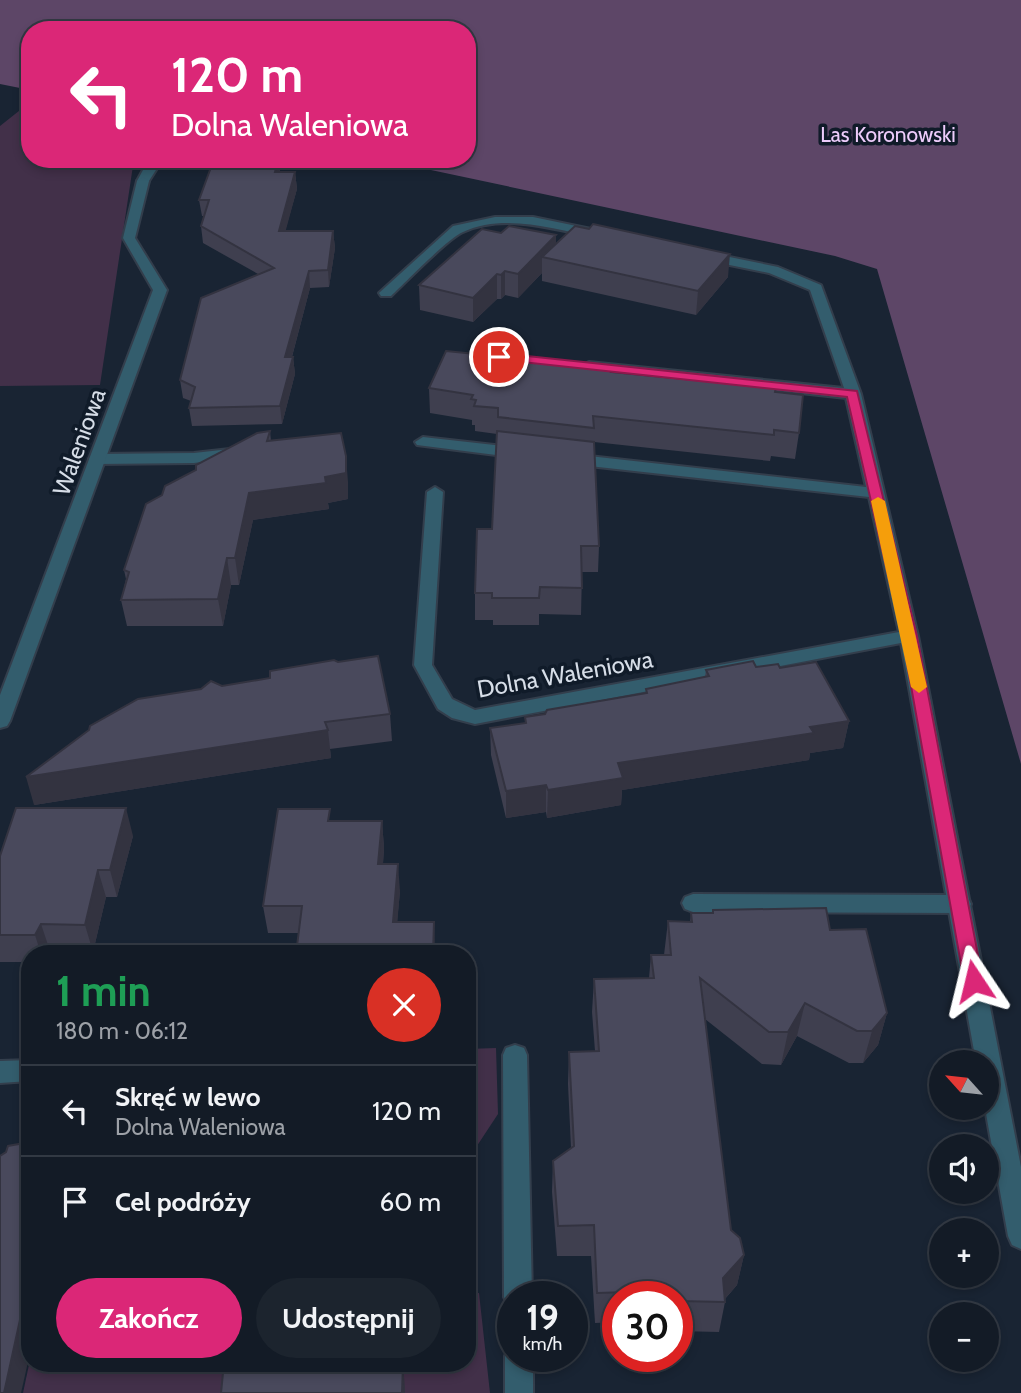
<!DOCTYPE html>
<html lang="pl">
<meta charset="utf-8">
<style>
:root{--surface:#131b26;--page:#1c242e;--text:#f1f3f6;--muted:#9da1a7;--line:#323943;--accent:#db2777}
body{margin:0;font-family:Cabin,sans-serif;background:var(--page);color:var(--text);height:100vh;display:flex;flex-direction:column;font-size:26px;white-space:nowrap}
*{box-sizing:border-box;margin:0}
p{font-size:23px;color:var(--muted)}
.icon{flex:none;width:38px;height:38px;fill:none;stroke:currentColor;stroke-width:2;stroke-linecap:round;stroke-linejoin:round}
.map{position:relative;flex:1;overflow:hidden}
.details{position:absolute;left:21px;top:945px;width:455px;height:427px;display:flex;flex-direction:column;background:var(--surface);border-radius:28px;box-shadow:0 4px 10px #0003,0 0 0 2px var(--line)}
.details>*{flex:none}
.hud{position:absolute;left:21px;top:21px;width:455px;height:147px;border-radius:28px;box-shadow:0 4px 10px #0003,0 0 0 2px var(--line);background:#db2777;color:#fff;overflow:hidden}
.needle{width:46px;rotate:297deg}
.buttons{position:absolute;left:929px;top:1050px;display:grid;gap:14px}
.buttons a{display:grid;place-items:center;width:70px;height:70px;border-radius:50%;background:var(--surface);box-shadow:0 4px 10px #0003,0 0 0 2px var(--line);font-size:35px}
.speed{position:absolute;left:497px;top:1281px;display:flex;gap:14px;font-size:35px;font-weight:700;text-align:center}
.speed>*{display:grid;place-content:center;width:91px;height:91px;border-radius:50%;background:var(--surface);box-shadow:0 4px 10px #0003,0 0 0 2px var(--line);line-height:1}
.speed small{font-size:18px;font-weight:400}
.speed .limit{border:10px solid #d22;background:#fff;color:#111}
.pin{position:absolute;display:grid;place-items:center;width:60px;height:60px;color:#fff;margin:-30px;border:4px solid #fff;border-radius:50%;box-shadow:0 2px 7px #0007}
.me{position:absolute;width:77px;margin:-38px;rotate:350deg;stroke-linejoin:round;filter:drop-shadow(0 0 5px #0008)}
.turn{display:flex;align-items:center;gap:24px;height:147px;padding:0 35px;font-size:32px}
.turn .icon{width:91px;height:91px;stroke-width:2.5}
.turn b{display:block;font-size:49px;line-height:60px}
.round{display:grid;place-items:center;flex:none;width:74px;height:74px;border-radius:37px;background:var(--page)}
.headline{display:flex;align-items:center;justify-content:space-between;height:119px;padding:0 35px}
h1{font-size:42px;font-weight:700;line-height:52px;color:#1e9e55}
.button{display:flex;gap:14px;margin-top:auto;padding:14px 35px}
.button a{flex:1;height:80px;border-radius:42px;background:var(--accent);color:#fff;font-size:28px;font-weight:700;line-height:80px;text-align:center}
.button a+a{background:var(--page);color:var(--text)}
ul{padding:0;list-style:none}
li{display:flex;align-items:center;gap:21px;height:91px;padding:0 35px;border-top:2px solid var(--line)}
li div{flex:1}
li b{display:block;font-size:26px}
li em{font-style:normal}
.map>svg:first-child{display:block}
</style>
<div class="map">
<svg width="1021" height="1393" viewBox="0 0 1021 1393">
<rect width="100%" height="100%" fill="#192433"/>
<path fill="#423049" d="M29,103l1,56h104l-34,226 -100,1v-260z
M496,1048l2,66 -31,47v-112z
M479,1293l11,100h-85v-5l-107,1 1,-26h168v-69z
M30,1360v3h258l-58,30h-207z"/>
<path fill="#5d4667" d="M0,0h1021v764l-144,-495 -42,-13 -456,-97h88v-129h-437v60l-30,-6z"/>
<g fill="none" stroke-linecap="round" stroke-linejoin="round">
<g stroke="#333e4c" stroke-width="4">
<path id="service" d="M149,159h14l-16,25h-8l-2,-3z
M239,448l8,5 -2,3 -51,7 -97,1 -8,-5 8,-5 97,-1z
M693,894l267,1 8,3 3,6 -3,6 -8,3 -267,-1 -8,-3 -3,-6 3,-6z
M515,1045l9,3 3,7 5,242h-19v11l-5,-2 -4,-9 -1,-242 3,-7z
M30,1060v21l-30,2v-22z
M513,1344v12h20v37h-28v-37l4,-10z"/>
</g>
<g stroke="#333e4c" stroke-width="4">
<path id="minor" d="M143,177l6,4 -14,57 32,52 -157,431 -3,5 -7,2v-33l153,-405 -30,-52 14,-57z
M495,217h38l63,13 6,4 -6,4c-41,-9 -92,-25 -133,-6 -15,6 -57,50 -72,64h-10l-2,-3 74,-67z
M705,252l73,15 43,18 40,109 57,242 103,531v82l-9,-4 -4,-9 -23,-128h2v-46h-11l-75,-419 -426,81 -23,-6 -14,-9 -24,-44 13,-173 8,-5 8,5 -11,173 20,34 23,11 424,-78 -30,-135 -298,-33 -8,-5 8,-5 295,33 -20,-89 -257,-28 -7,-4 7,-4 255,26 -34,-98 -41,-17 -69,-14 -2,-3z
M423,437l97,11 8,5 -8,5 -103,-13 -2,-3z"/>
</g>
<use href="#service" fill="#335d6d" fill-rule="evenodd"/>
<use href="#minor" fill="#335d6d" fill-rule="evenodd"/>
</g>
<path fill="#3f3f4f" d="M278,161l2,11h15l2,17 -12,42h48l2,17 -6,39 -19,1 -18,69h1l2,17 -13,50 -90,2 -3,-18 2,-7 -8,-3 -3,-18 78,-106 -55,-31 -2,-17 3,-10h-2l-3,-16z
M501,233l55,2v9l172,33 -32,38 -154,-34v-8l-24,25 -13,-3 -4,4h-4l-24,23 -53,-12 -1,-25z
M613,372l162,20 24,41 -4,26 -24,-3 -1,5 -176,-19 5,104 -1,26h-16l-1,43 -42,-1v11h-46v-5h-18v-27l17,-64 5,-95 -22,-3v-6h-3v-5l-42,-7 -1,-25z
M270,431l1,10 77,41v17l-20,4 1,6 -76,11 -14,65h-8l-8,41h-96l-6,-26 5,-21 -2,-9 38,-75 34,-25z
M756,667l24,1 69,53 -6,27 -33,5 -1,7 -187,30 -1,15 -74,13 -1,-6 -40,6 -15,-63 -1,-27 35,-5v-6l20,-3 101,-21v-4l59,-12 1,-7z
M222,686l168,28 2,27 -62,8 1,9 -297,47 167,-116z
M331,821h51l2,27 -1,16 17,27 -3,31 39,27 -1,5h-139l3,-21h-31l-5,-27z
M133,836l-16,61h-11l-13,55 -43,-1 -1,3h-19v8h-30v-106z
M713,910l117,20 57,83 -9,32 -15,18h-14l-52,-27 -16,29 -19,-1 -57,-45 26,211 13,25 -7,30 -12,14v3l-6,30 -42,-1v-34h-59v25l-23,1 -4,-67h-34l-5,-64 1,-31 18,-13 -3,-64 1,-32 26,-1 -3,-39 2,-33 55,-1 2,-23h13l4,-34 22,1 1,-9h21z"/>
<path fill="#333340" d="M272,159h5l1,4v-2l2,16 -3,12z
M295,172l2,17 -16,59 -2,-17z
M333,231l2,17 -6,39 -1,-17z
M556,235v24l-14,-2v16l-24,25v-24z
M730,254l-2,23 -32,38 2,-24z
M309,271l1,17 -23,87 -2,-18z
M505,271v24l-4,4v-24z
M497,274v25l-24,23v-24z
M293,357l2,17 -13,50 -2,-18z
M346,456l2,26v17l-20,4 1,6 -76,11 -14,65 -4,-27 14,-65 76,-16z
M227,558l4,27 -8,41 -5,-27z
M849,721l-6,27 -33,5 -1,7 -187,30 -1,15 -74,13 1,-28 70,-27 192,-36z
M328,730l3,28 -297,47 -8,-28z
M546,785v27l-40,6v-27z
M126,808l7,28 -16,61 -7,-27z
M382,821l2,27 -3,43 -3,-27z
M398,864l2,27 -5,58 -2,-27z
M98,870l8,27 -13,55 -8,-27z
M434,922l1,32h-2z
M41,924l9,27 -1,3h-8l-6,-19z
M805,1003l-8,33 -16,29 7,-33z
M887,1013l-9,32 -15,18 9,-32z
M744,1255l-7,30 -15,17 1,-24z
M30,1274v79l-9,40h-17z
M403,1364l2,24v5h-3z"/>
<path fill="#49495c" stroke="#333340" stroke-width="2" d="M214,159h60l-1,2h5l-3,11h20l-16,59h54l-5,39 -19,1 -24,86h8l-13,49 -91,2 6,-21 -15,-7 21,-82 73,-30 -73,-42 8,-26h-10z
M593,224l137,30 -32,37 -156,-34 33,-31 14,3z
M509,226l47,9 -38,39 -13,-3 -4,4 -4,-1 -24,24 -54,-13 63,-56 19,4z
M446,351l167,17 -2,4 165,16 -1,4 28,3 -4,38 -25,-3v5l-181,-19 1,12 -96,-11v-9l-24,-2 2,-6 -5,-1 2,-4 -44,-7z
M270,431l-3,10 74,-8 5,23v17l-21,4 1,6 -77,10 -14,65h-8l-9,41 -97,1 8,-28 -5,-2 22,-66 16,-9 3,-9 31,-16v-5l61,-32z
M497,431l97,11 5,104h-18l1,42 -42,-1 -1,11h-47v-5h-17l2,-64h15z
M378,656l12,58 -65,8 3,8 -302,47 63,-47 1,-4 48,-27 63,-10 10,-8 11,5 48,-8v-7l64,-11 4,2z
M753,661l3,6 22,-3 2,4 36,-6 33,59 -39,6 4,6 -196,30 5,15 -75,12 -2,-5 -40,6 -16,-63 36,-5 -1,-6 20,-3 2,-4 100,-17 -1,-4 63,-13 -3,-6z
M16,808h110l-16,62h-12l-13,55 -44,-1 -6,11h-35v-79z
M278,809h52l-2,12h54l-4,43h20l-5,58h41l-1,32h-137l6,-48h-39z
M826,908l4,22 36,-1 21,84 -15,18h-15l-52,-28 -17,29h-19l-69,-54 31,252 9,8 4,17 -21,23 2,24 -48,-1v-4h-13l-1,-6 -66,2 -3,-68 -36,1 -5,-65 21,-15 -5,-94 30,-1 -5,-72 60,-1 -3,-23h20l-3,-34 24,1 -1,-9h22v-3z
M30,1142v132l-26,119h-4v-237l6,-4 2,-6z
M224,1363h68v2l111,-1 -1,29h-181z"/>
<path fill="#db2777" stroke="#8e194d" stroke-width="2" d="M499,353l358,38 60,245 66,345 -2,5 -7,3 -7,-3 -3,-5 -62,-345 -55,-239 -352,-38v-5z"/>
<path fill="#f59e0b" d="M878,497l7,4 42,186 -8,6 -8,-6 -40,-186z"/>
<g text-anchor="middle" dominant-baseline="central" stroke-width="7" stroke-linejoin="round" paint-order="stroke">
<g font-size="21" fill="#edccfb" stroke="#101b29">
<text x="888" y="134">Las Koronowski</text>
</g>
<g font-size="24" fill="#d6dde7" stroke="#101b29">
<text transform="translate(79 442) rotate(-70)">Waleniowa</text>
<text transform="translate(565 674) rotate(-10)">Dolna Waleniowa</text>
</g>
</g>
</svg>
<div class="buttons">
<a><svg class="needle" viewBox="-14 -14 28 28"><path d="M0-13l5 13h-10z" fill="#e53935"/><path d="M0 13l5-13h-10z" fill="#9da1a7"/></svg></a>
<a><svg class="icon" aria-label="sound" viewBox="0 0 24 24"><path d="M4 9h4l5-4v14l-5-4H4zM17 9q2 3 0 6"/></svg></a>
<a>+</a>
<a>−</a>
</div>
<div class="speed"><div>19<small>km/h</small></div><div class="limit">30</div></div>
<div class="pin" style="left:499px;top:357px;background:#d93025"><svg class="icon" aria-label="arrive" viewBox="0 0 24 24"><path d="M6 21V4h12l-3 4 3 4H6"/></svg></div>
<svg class="me" style="left:974px;top:981px" viewBox="-20 -20 40 40"><path d="M0-17L14 15 0 8-14 15z" fill="#db2777" stroke="#fff" stroke-width="4"/></svg>
<div class="hud">
<div class="turn"><svg class="icon" aria-label="left" viewBox="0 0 24 24"><path d="M17 20v-9H6M10 6l-5 5 5 5"/></svg><div><b>120 m</b>Dolna Waleniowa</div></div>
</div>
<section class="details">
<div class="headline"><div><h1>1 min</h1><p>180 m · 06:12</p></div><a class="round" style="background:#d93025;color:#fff"><svg class="icon" aria-label="close" viewBox="0 0 24 24"><path d="M6 6l12 12M18 6L6 18"/></svg></a></div>
<ul>
<li><svg class="icon" aria-label="left" viewBox="0 0 24 24"><path d="M17 20v-9H6M10 6l-5 5 5 5"/></svg><div><b>Skręć w lewo</b><p>Dolna Waleniowa</p></div><em>120 m</em></li>
<li><svg class="icon" aria-label="arrive" viewBox="0 0 24 24"><path d="M6 21V4h12l-3 4 3 4H6"/></svg><div><b>Cel podróży</b></div><em>60 m</em></li>
</ul>
<div class="button"><a>Zakończ</a><a>Udostępnij</a></div>
</section>
</div>
